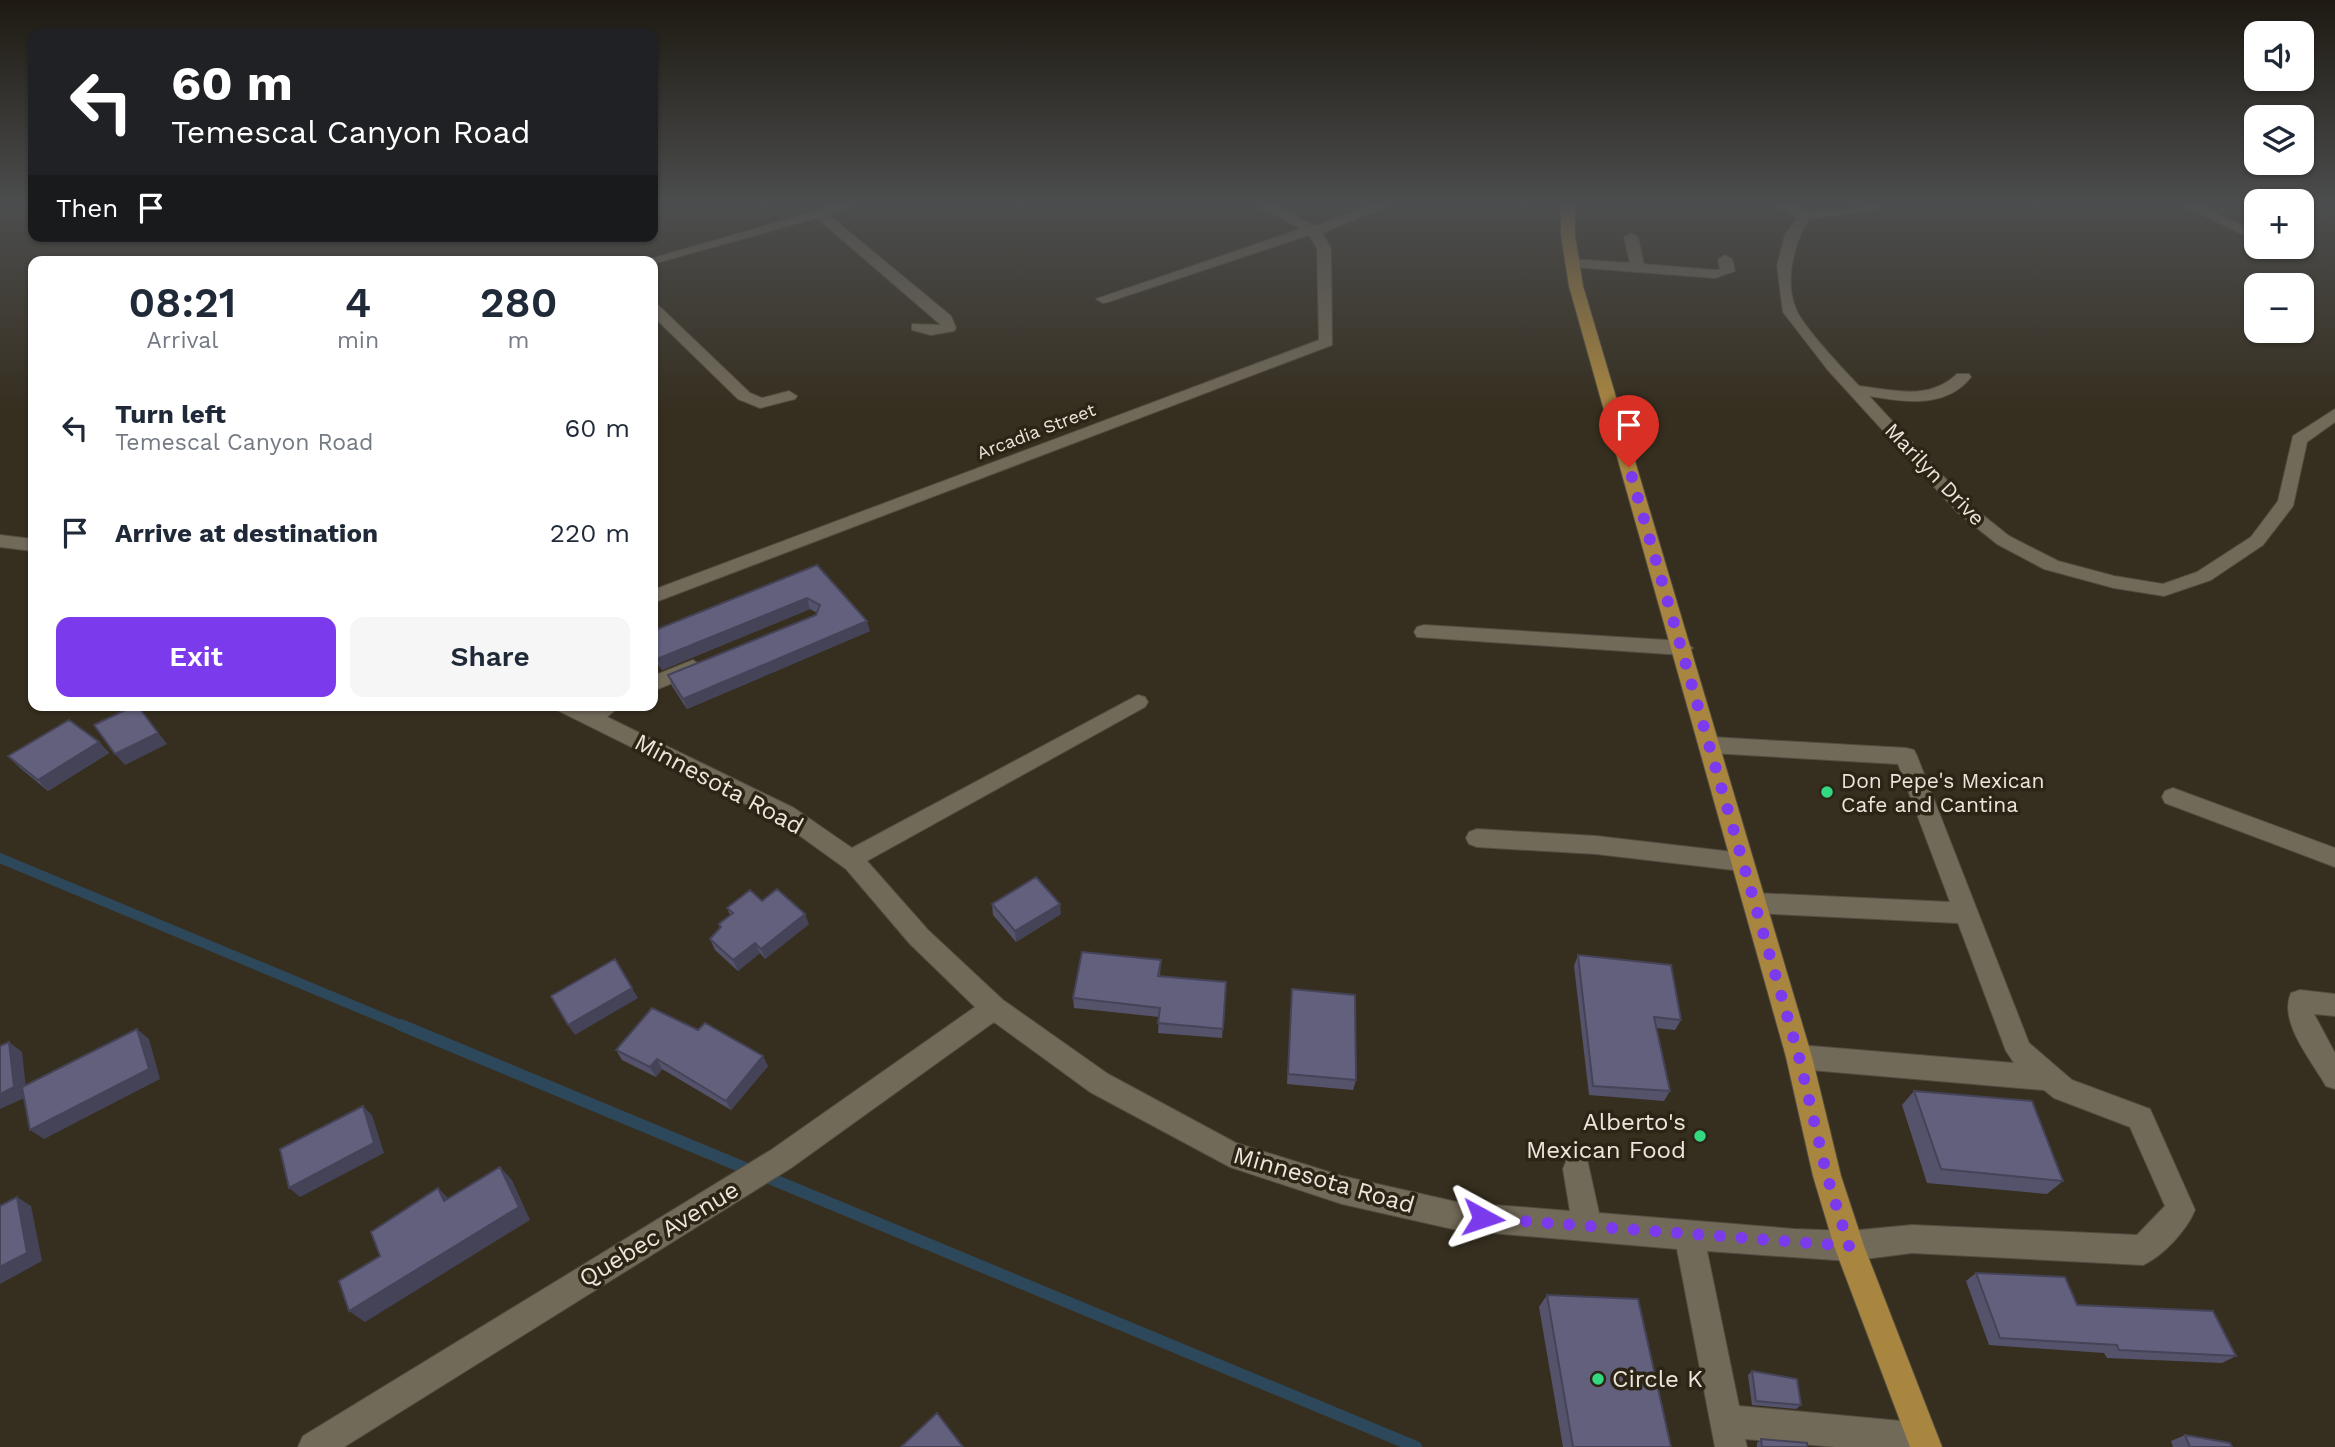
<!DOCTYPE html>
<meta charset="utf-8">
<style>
:root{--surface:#fff;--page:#f6f6f7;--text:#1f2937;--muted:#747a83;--accent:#7c3aed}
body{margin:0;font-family:"Work Sans",sans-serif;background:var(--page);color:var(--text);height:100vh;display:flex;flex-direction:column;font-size:26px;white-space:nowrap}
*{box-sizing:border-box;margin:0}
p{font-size:23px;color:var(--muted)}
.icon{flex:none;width:38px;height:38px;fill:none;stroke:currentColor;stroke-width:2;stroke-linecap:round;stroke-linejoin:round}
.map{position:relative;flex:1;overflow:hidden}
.sheet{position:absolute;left:28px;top:256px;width:630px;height:455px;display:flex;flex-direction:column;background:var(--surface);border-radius:14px;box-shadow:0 2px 5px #0004}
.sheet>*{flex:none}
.top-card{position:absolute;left:28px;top:28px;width:630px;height:214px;border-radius:14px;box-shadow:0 2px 5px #0004;background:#202124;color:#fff;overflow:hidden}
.fabs{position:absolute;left:2244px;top:21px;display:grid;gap:14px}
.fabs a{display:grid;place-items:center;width:70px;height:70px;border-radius:14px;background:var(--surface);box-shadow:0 2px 5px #0004;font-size:35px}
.pin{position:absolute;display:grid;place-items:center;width:60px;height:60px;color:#fff;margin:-72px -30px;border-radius:50% 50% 50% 0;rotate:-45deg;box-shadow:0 0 7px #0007}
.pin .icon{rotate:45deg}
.me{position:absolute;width:77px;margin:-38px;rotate:95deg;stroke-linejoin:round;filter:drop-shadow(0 0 5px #0008)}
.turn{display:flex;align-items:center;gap:24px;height:147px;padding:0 28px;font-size:32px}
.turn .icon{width:91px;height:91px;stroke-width:2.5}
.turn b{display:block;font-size:49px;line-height:60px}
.then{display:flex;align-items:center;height:66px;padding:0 28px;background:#0003;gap:14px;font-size:26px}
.eta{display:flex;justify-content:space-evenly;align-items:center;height:119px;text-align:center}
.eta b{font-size:42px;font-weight:600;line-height:49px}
.button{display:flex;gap:14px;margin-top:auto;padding:14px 28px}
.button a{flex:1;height:80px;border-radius:14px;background:var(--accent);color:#fff;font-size:28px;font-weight:600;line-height:80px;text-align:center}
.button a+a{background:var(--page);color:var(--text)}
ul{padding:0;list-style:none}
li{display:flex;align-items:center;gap:21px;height:105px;padding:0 28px}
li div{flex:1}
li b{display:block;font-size:26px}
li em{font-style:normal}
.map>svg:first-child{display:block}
</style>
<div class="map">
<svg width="2335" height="1447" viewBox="0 0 2335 1447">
<rect width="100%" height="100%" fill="#362f20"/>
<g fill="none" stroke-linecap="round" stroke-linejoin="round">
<path stroke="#2e485b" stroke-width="10" d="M0,858l405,169"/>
<path stroke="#2e485b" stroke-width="12" d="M401,1025l1015,422"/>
<g stroke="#534d40" stroke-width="2">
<path id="minor" d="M830,207h20l-21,8 122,101 5,12 -2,3 -23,4 -19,-5v-6l29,1 -124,-107 -164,46v-3h-10z
M1261,207h16l38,19 53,-19h19l-65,26 9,15 1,97 -679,258v-13l666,-250 -2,-92 -8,-13 -201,67 -5,1 -7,-4 204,-70z
M1777,207h17l12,5 70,-5 -6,4 -61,8c-15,23 -25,63 -13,90 7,18 48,61 63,77 35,4 70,15 98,-12h12l2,3c-25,32 -67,25 -102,19l100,108 40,32 49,25 56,15 49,8 34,-12 54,-35 27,-36 15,-65 42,-27v13l-28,20 -14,64 -30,39 -52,35 -47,16 -50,-8 -70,-19 -47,-25 -40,-32 -130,-143 -44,-57 -6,-46 8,-31 12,-17z
M2186,207h17l53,25v9z
M1631,233l7,4 6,27 71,6 5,-1 -2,-10 7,-4 7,4 3,12 -20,7 -143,-11 -7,-4 7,-4 58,4 -6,-26z
M653,304l5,1 92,88 12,5 27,-7 8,5 -2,3 -35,9 -22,-9 -85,-83z
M0,535l33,4v12l-33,-4z
M1424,625l259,16 10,7 -10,7 -266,-18 -3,-5 3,-5z
M693,660l10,7 -3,5 -47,19v-15z
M1138,695l7,2 3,5 -3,5 -278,154 61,69 75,70 105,74 128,69 106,33 115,26 113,9 -7,-42 4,-10 10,-4 10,4 12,54 195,16 55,2 63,-6 225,10 28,-29 -35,-79 -76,-29 -10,-8 -245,-21 -9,-4 -4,-8 4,-8 9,-4 215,18 -8,-12 -48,-128 -203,-10 -8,-3 -4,-7 4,-7 8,-3 195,9 -52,-138 -187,-11 -8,-2 -3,-6 3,-6 8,-2 195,11 8,2 3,6 112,287 43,37 78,29 45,101c-8,20 -32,46 -52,55l-231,-12 -63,8 -142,-10 32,155 184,17 11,5 5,11 -3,8h-100l-91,-8 2,8h-32l-38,-198 -220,-19 -115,-26 -112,-37 -140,-75 -96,-70 -203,146 -447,279h-46l5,-11 468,-286 204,-143 -65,-63 -64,-75 -68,-49 -221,-110 -3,-5h29l6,3 6,-3h26l-14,12 187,91 58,40z
M2173,788l162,60v19l-170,-64 -3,-6 3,-6z
M1477,829l119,7 146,17 8,2 4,7 -4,7 -8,2 -146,-17 -119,-7 -8,-3 -3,-6 3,-6z
M2300,990l35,4v22l-21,-2 21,39v36l-9,-3c-14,-25 -48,-64 -35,-93z"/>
</g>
<g stroke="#534d40" stroke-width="2">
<path id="major" d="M1561,207h14v28l8,51 229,771 29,119 23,70 78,201h-32l-76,-201 -21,-70 -27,-119 -217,-771 -8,-51z"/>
</g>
<use href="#minor" fill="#726a59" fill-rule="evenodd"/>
<use href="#major" fill="#a98640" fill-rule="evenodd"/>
</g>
<path fill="#55536c" d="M817,565l53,66 -183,78 -15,-23 -4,-11 148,-60 1,-2 -7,-4 -148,61 -9,-13v-26z
M99,742l10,11 -61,38 -29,-24 -11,-11z
M762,901l47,23 -44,35 -5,-6 -22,18 -23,-21 -5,-11 10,-11 -1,-4 11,-9 -3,-7z
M992,904l69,10 -45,28 -23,-27z
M1578,955l103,65 -6,10 -19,-2 14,63 -6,10 -75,-6 -15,-129z
M1161,960l-1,16 66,6 -4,56 -64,-5 1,-16 -85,-9 -1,-10z
M1292,989l64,91 -3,10 -66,-6z
M616,1050l152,16 -37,44 -69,-41 -6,8 -34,-17z
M1914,1091l149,90 -16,13 -120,-11 -25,-78z
M1976,1273l101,32 159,51 -14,7 -115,-5 -3,-5 -115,-8 -23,-64z
M1547,1295l124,152h-108l-24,-140z
M1752,1371l49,34 -5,4 -44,-4 -4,-30z
M2185,1435l47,12h-59l-2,-6z
M1761,1439l46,8h-50v-4z"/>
<path fill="#454358" d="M807,598l3,11 -148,61 -5,-11z
M867,621l3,10 -183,78 -4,-10z
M137,705l30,39 -42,21 -10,-11z
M99,742l10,11 -61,38 -10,-11z
M1060,904l1,10 -45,28 -1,-11z
M805,914l4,10 -44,35 -4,-10z
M755,943l5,10 -22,18 -5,-11z
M632,988l6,10 -63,37 -7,-10z
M137,1029l12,10 11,40 -116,60 -14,-9z
M9,1042l13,10 5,45 -27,12v-15z
M763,1056l5,10 -37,44 -5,-9z
M657,1059l5,10 -6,8 -6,-10z
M363,1106l9,9 12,38 -84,44 -11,-9z
M500,1167l12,13 18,40 -165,102 -16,-11z
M438,1188l13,13h-7z
M17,1197l14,9 11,55 -42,23v-17z"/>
<path fill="#63607d" stroke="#454358" stroke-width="2" d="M817,565l50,56 -184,78 -15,-24 148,-60 4,-10 -13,-7 -150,61 -4,-7v-21z
M136,705h1l21,28 -43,21 -21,-29z
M69,720l30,22 -61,38 -30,-24z
M1036,877l24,27 -45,27 -23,-27z
M777,889l28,25 -44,35 -6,-6 -22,17 -23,-21 11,-12 -2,-3 14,-11 -6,-5 23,-18 12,11z
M1082,952l79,8 -3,16 68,6 -3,47 -65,-6 2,-15 -87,-10z
M1578,955l93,10 10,55 -27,-3 16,74 -77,-5z
M615,959l17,29 -64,37 -17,-29z
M1292,989l63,6 1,85 -68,-6z
M652,1008l46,22 7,-7 58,33 -37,45 -69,-42 -7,8 -34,-17z
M137,1029l12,40 -119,61 -8,-43z
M9,1042l5,45 -14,7v-48z
M1914,1091l118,10 31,80 -122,-12z
M363,1106l11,37 -85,45 -9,-39z
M500,1167l19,40 -170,104 -10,-30 41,-25 -9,-24 67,-44 6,13z
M17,1197l10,56 -27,14v-61z
M1976,1273l89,4 12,28 136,6 23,45 -117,-6 -2,-5 -117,-7z
M1547,1295l91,4 33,148h-98z
M1752,1371l45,8 4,26 -45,-4z
M937,1413l26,34h-62z
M2185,1435l45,8 2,4h-42z
M1761,1439l46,4v4h-45z"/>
<linearGradient id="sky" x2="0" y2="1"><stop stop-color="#1e1a12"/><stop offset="0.5" stop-color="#4c4d4e"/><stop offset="1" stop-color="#4c4d4e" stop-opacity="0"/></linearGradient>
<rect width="2335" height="410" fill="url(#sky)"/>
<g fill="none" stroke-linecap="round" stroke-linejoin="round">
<path stroke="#7c3aed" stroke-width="12" stroke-dasharray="0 21.6" d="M1483,1218l366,28 -22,-70 -28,-119 -170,-590"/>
</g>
<g fill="#33d881" stroke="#2c2516" stroke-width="2.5">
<circle cx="1827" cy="792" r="7"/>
<circle cx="1700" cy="1136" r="7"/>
<circle cx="1598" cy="1379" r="7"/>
</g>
<g text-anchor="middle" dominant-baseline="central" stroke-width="7" stroke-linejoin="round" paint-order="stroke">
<g font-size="18" fill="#eae6dc" stroke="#2c2516">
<text transform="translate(1036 431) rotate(-21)">Arcadia Street</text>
</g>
<g font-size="21" fill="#eae6dc" stroke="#2c2516">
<text transform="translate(1935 474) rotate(46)">Marilyn Drive</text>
</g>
<g font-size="21" fill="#eae6dc" stroke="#2c2516" text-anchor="start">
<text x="1841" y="780">Don Pepe's Mexican<tspan x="1841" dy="24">Cafe and Cantina</tspan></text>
</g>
<g font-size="24" fill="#eae6dc" stroke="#2c2516">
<text transform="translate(719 784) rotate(28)">Minnesota Road</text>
<text transform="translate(1324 1180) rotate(16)">Minnesota Road</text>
<text transform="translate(659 1234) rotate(-31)">Quebec Avenue</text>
</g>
<g font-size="24" fill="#eae6dc" stroke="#2c2516" text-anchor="end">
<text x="1686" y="1122">Alberto's<tspan x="1686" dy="28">Mexican Food</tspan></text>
<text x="1612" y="1379" text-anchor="start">Circle K</text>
</g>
</g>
</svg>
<div class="fabs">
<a><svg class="icon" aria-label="sound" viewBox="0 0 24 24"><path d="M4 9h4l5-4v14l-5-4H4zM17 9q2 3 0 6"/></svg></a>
<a><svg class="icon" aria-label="layers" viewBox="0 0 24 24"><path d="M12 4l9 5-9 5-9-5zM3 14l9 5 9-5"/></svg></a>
<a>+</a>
<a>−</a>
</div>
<div class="pin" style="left:1629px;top:467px;background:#d93025"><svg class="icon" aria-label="arrive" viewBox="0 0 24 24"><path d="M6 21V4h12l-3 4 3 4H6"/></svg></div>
<svg class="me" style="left:1483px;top:1218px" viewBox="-20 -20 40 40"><path d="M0-17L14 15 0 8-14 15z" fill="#7c3aed" stroke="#fff" stroke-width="4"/></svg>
<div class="top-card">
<div class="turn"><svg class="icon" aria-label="left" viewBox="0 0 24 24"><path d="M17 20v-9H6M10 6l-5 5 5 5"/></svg><div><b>60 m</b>Temescal Canyon Road</div></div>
<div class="then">Then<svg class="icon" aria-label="arrive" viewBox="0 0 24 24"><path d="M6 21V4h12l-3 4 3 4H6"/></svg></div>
</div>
<section class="sheet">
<div class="eta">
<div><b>08:21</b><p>Arrival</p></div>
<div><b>4</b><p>min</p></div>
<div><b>280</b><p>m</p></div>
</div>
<ul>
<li><svg class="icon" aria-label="left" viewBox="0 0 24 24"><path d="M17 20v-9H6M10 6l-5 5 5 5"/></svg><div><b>Turn left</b><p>Temescal Canyon Road</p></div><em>60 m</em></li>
<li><svg class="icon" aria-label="arrive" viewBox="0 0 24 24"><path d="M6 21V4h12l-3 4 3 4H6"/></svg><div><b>Arrive at destination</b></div><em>220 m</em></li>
</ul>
<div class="button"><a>Exit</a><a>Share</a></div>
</section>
</div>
